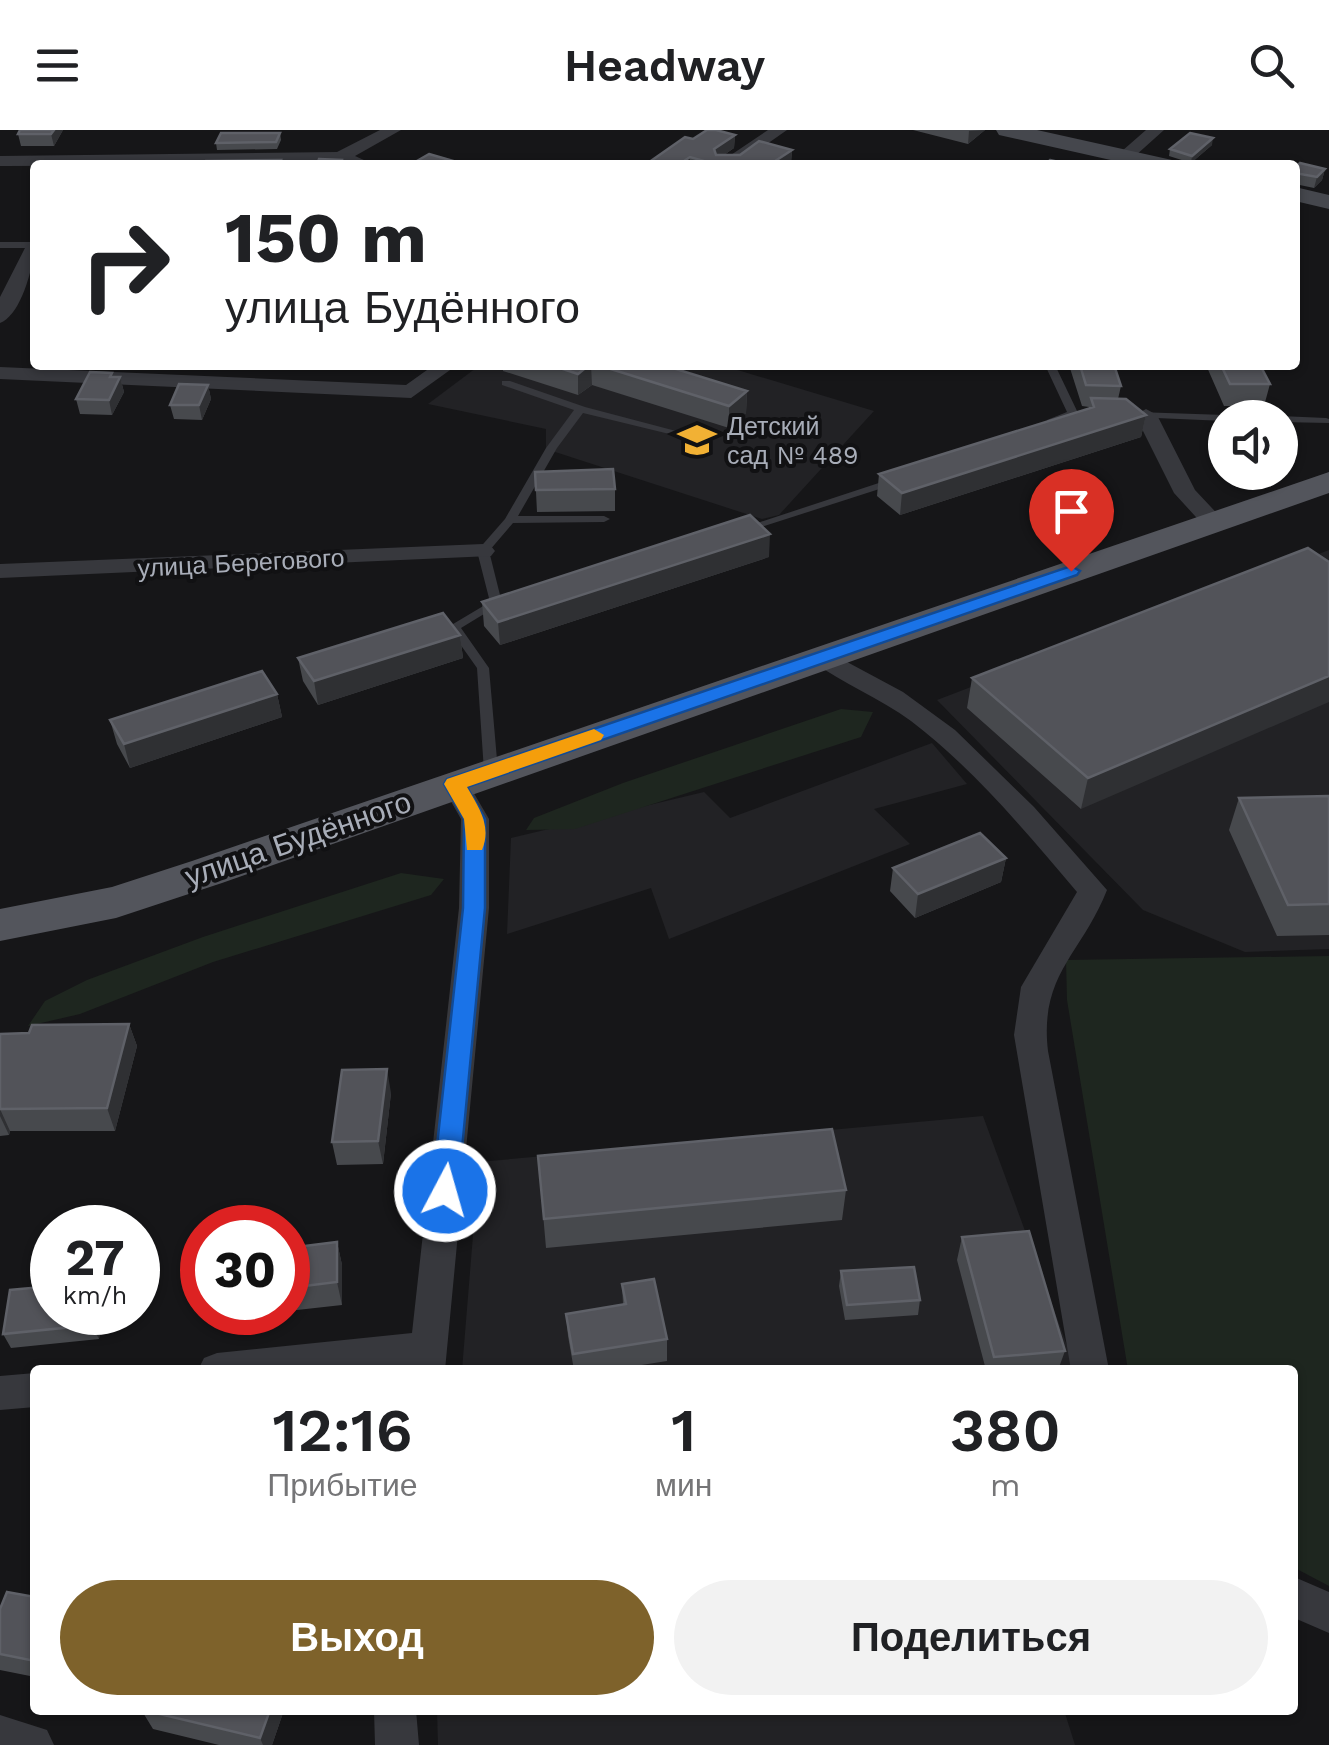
<!DOCTYPE html>
<html lang="ru">
<meta charset="utf-8">
<style>
:root{--surface:#fff;--page:#f2f2f2;--text:#202124;--muted:#757577;--accent:#7e622b}
body{margin:0;font-family:"Work Sans",sans-serif;background:var(--page);color:var(--text);height:100vh;display:flex;flex-direction:column;font-size:38px;white-space:nowrap}
*{box-sizing:border-box;margin:0}
p{font-size:32px;color:var(--muted)}
.icon{flex:none;width:55px;height:55px;fill:none;stroke:currentColor;stroke-width:2;stroke-linecap:round;stroke-linejoin:round}
.map{position:relative;flex:1;overflow:hidden}
.panel{position:absolute;left:30px;top:1235px;width:1268px;height:350px;display:flex;flex-direction:column;background:var(--surface);border-radius:10px;box-shadow:0 2px 8px #0004}
.panel>*{flex:none}
.banner{position:absolute;left:30px;top:30px;width:1270px;height:210px;border-radius:10px;box-shadow:0 2px 8px #0004;background:#fff;color:var(--text);overflow:hidden}
.fabs{position:absolute;left:1208px;top:270px;display:grid;gap:20px}
.fabs a{display:grid;place-items:center;width:90px;height:90px;border-radius:50%;background:var(--surface);box-shadow:0 2px 8px #0004;font-size:50px}
.speed{position:absolute;left:30px;top:1075px;display:flex;gap:20px;font-size:50px;font-weight:700;text-align:center}
.speed>*{display:grid;place-content:center;width:130px;height:130px;border-radius:50%;background:var(--surface);box-shadow:0 2px 8px #0004;line-height:1}
.speed small{font-size:25px;font-weight:400}
.speed .limit{border:15px solid #d22;background:#fff;color:#111}
.pin{position:absolute;display:grid;place-items:center;width:85px;height:85px;color:#fff;margin:-102px -42px;border-radius:50% 50% 50% 0;rotate:-45deg;box-shadow:0 0 10px #0007}
.pin .icon{rotate:45deg}
.me{position:absolute;width:110px;margin:-55px;rotate:6deg;stroke-linejoin:round;filter:drop-shadow(0 0 8px #0008)}
.turn{display:flex;align-items:center;gap:35px;height:210px;padding:0 30px;font-size:45px}
.turn .icon{width:130px;height:130px;stroke-width:2.5}
.turn b{display:block;font-size:70px;line-height:85px}
.eta{display:flex;justify-content:space-evenly;align-items:center;height:170px;text-align:center}
.eta b{font-size:60px;font-weight:600;line-height:70px}
.action{display:flex;gap:20px;margin-top:auto;padding:20px 30px}
.action a{flex:1;height:115px;border-radius:60px;background:var(--accent);color:#fff;font-size:40px;font-weight:600;line-height:115px;text-align:center}
.action a+a{background:var(--page);color:var(--text)}
header{display:flex;justify-content:space-between;align-items:center;height:130px;padding:0 30px;background:var(--surface);font-size:45px;font-weight:600}
.map>svg:first-child{display:block}
</style>
<header><svg class="icon" aria-label="menu" viewBox="0 0 24 24"><path d="M4 6h16M4 12h16M4 18h16"/></svg>Headway<svg class="icon" aria-label="search" viewBox="0 0 24 24"><circle cx="10" cy="10" r="6"/><path d="M15 15l6 6"/></svg></header>
<div class="map">
<svg width="1329" height="1615" viewBox="0 0 1329 1615">
<rect width="100%" height="100%" fill="#161618"/>
<path fill="#222225" d="M480,235h241l153,46 -95,104 -17,4 -216,-70v-20l-118,-25z
M1329,420v399l-84,3 -102,-42 -206,-210z
M932,613l35,41 -93,25 36,35 -241,95 -18,-51 -144,46 4,-96 193,-46 26,26z
M983,986l93,254h-614l17,-208z
M437,1580h627l11,35h-637z"/>
<path fill="#1e261f" d="M841,579l32,3 -12,25 -286,92 -49,1 8,-12 89,-35z
M401,743l43,6 -13,16 -218,67 -133,52 -52,12 17,-25 42,-21 116,-43z
M1329,826v630l-36,-19 -1,-197h-164l-61,-370 -1,-40z"/>
<g fill="none" stroke-linecap="round" stroke-linejoin="round">
<path fill="#37383d" fill-rule="evenodd" d="M0,112h35v6h-35z
M1045,235h10l23,48 -27,12 -4,-1v-4l20,-8z
M502,251h8l75,26 110,29 -5,3 -107,-26 -26,35 -39,68h86l6,3 -6,3 -91,1 -24,28 13,52 -41,25 28,40 9,103 -7,4 -7,-4 -7,-103 -29,-41 42,-25 -13,-51 28,-32 41,-71 28,-38 -72,-25z
M1137,282l88,3 5,3h-5v3l-92,-4 -1,-2z
M1280,286l46,2 3,1v4l-49,-1v-4h-4z
M894,348l4,1v4l-149,48h-8l-2,-2z"/>
<path fill="#37383d" fill-rule="evenodd" d="M380,0h21l-46,26 20,9 -375,1v-10l337,-4z
M768,0h19l-50,35h-21z
M1146,0h18l-39,35h-19z
M35,110c0,22 -13,75 -35,83v-26l26,-51z
M434,235h23l-46,33 -411,-19v-12l406,18z
M1146,279l11,6 38,75 31,33 -4,5h-16l-32,-35 -39,-78z
M483,414l8,2 4,5 -4,5 -491,22v-14z
M821,518l82,44 52,38 79,77 73,83c-25,64 -68,84 -59,161l61,319h-38l-57,-335 7,-48 56,-95c-51,-60 -103,-123 -166,-171 -31,-23 -68,-37 -99,-60l-4,-5z
M455,645l10,3 24,41v89l-44,462h-38l1,-4 -41,4h-169l6,-12 13,-5 195,-20 47,-425 2,-89 -20,-35 4,-6z
M35,1243v34l-35,3v-34z
M1292,1446l37,16v41l-37,-16z
M374,1580h42l3,35h-44z
M0,1585l47,15 7,15h-54z"/>
<path fill="#45474d" fill-rule="evenodd" d="M996,0h41l135,30 3,5h-42l-134,-30z
M1295,57l34,8v14l-34,-8z"/>
<path fill="#53555c" fill-rule="evenodd" d="M1329,342v21l-1107,390 -106,35 -116,23v-32l112,-22 80,-26z"/>
</g>
<path fill="#47494d" d="M63,0l-9,16h-33l-3,-12z
M913,0h72l-17,14z
M280,3l1,7 -4,9 -60,1 -1,-7z
M735,5l-1,13 -10,7 68,-5 -1,13 -3,2h-140v-2l45,-24z
M1212,15l-21,18 -22,-7 1,-7z
M1295,38l30,1 -3,11 -8,8 -19,-4z
M103,235h23l-1,4 -21,-1z
M503,235h160l84,26 -1,22 -17,15 -137,-43 -14,10 -75,-24z
M1069,235h45l7,21 -3,13 28,16 -5,22 -241,78 -23,-19 2,-22 210,-65v-2l-7,-1z
M1206,235h54l10,19 -6,22h-40z
M112,243l1,4h7l4,15 -12,23 -32,-1 -4,-15z
M208,255l3,14 -9,21 -28,-1 -4,-14z
M535,342l80,17v22l-78,1z
M1308,418l-227,261 -114,-101 5,-30z
M769,427l-269,88 -16,-19 -2,-24z
M460,505l3,23 -145,47 -15,-24 -5,-23z
M277,564l5,23 -152,51 -13,-24 -7,-24z
M1329,666v139l-52,1 -48,-106 10,-32z
M1006,728l-5,24 -86,36 -25,-27 3,-23z
M129,894l8,22 -22,85h-105l-1,4 -9,1v-102l29,-1z
M391,963l-8,71 -46,1 -5,-23z
M538,1026l308,34 -4,30 -296,28z
M962,1107l103,114 -7,19h-72l-29,-110z
M337,1112l5,23v40l-54,6v-63z
M841,1141l79,29 -2,15 -73,5 -6,-34z
M622,1154l45,55v22l-57,9h-36l-6,-34 -2,-22 57,-10z
M102,1182l-3,27 -88,9 -8,-14z
M244,1182h31l-30,4z
M35,1467v80l-35,-7v-61z
M284,1580l-12,35h-53l-66,-16 -11,-18z"/>
<path fill="#2f3033" d="M54,0h9l-9,16 -3,-12z
M985,0l-17,14 1,-13z
M735,5l-1,13 -20,14v-13z
M1213,8l-1,7 -21,18 1,-7z
M792,20l-1,13 -3,2h-19z
M690,27v8h-12z
M1325,39l-3,11 -8,8 3,-11z
M589,235h2l1,20 -14,10v-21z
M112,243l3,14 5,-10 4,15 -12,23 -3,-15z
M208,255l3,14 -9,21 -3,-15z
M747,261l-1,22 -17,15v-22z
M1146,285l-5,22 -241,78 2,-22z
M770,404l-1,23 -269,88 -2,-23z
M460,505l3,23 -145,47 -4,-24z
M1329,546v26l-248,107 7,-31z
M277,564l5,23 -152,51 -6,-24z
M1006,728l-5,24 -86,36 3,-24z
M129,894l8,22 -22,85 -8,-23z
M387,939l4,24 -8,71 -5,-23z
M0,979l10,22 -1,4 -9,-19z
M337,1112l5,23v40l-5,-23z
M94,1182h8l-3,27 -7,-14z
M270,1580h14l-12,35h-9l-3,-7z"/>
<path fill="#525359" stroke="#5f6168" stroke-width="2.5" d="M20,0h34l-3,4h-33z
M707,0h9l19,5 -21,14 2,6h24l19,-14 33,9 -23,15h-51l-28,-8 -12,8h-22l-8,-2 37,-26 8,2z
M221,3h59l-4,9 -60,1z
M1190,3l23,5 -21,18 -22,-7z
M429,24l38,11h-57z
M319,29l23,1 -1,5h-24z
M281,30l-2,5h-75l2,-4z
M1050,30l22,5h-27z
M1300,33l25,6 -8,8 -22,-4v6v-11z
M551,235h38l-11,9z
M598,235h65l84,26 -18,15z
M1080,235h34l7,21 -35,-1z
M1221,235h39l10,19h-40z
M90,242l22,1 -2,4h10l-11,23 -33,-1z
M179,254l29,1 -9,20h-29z
M1091,268l35,1 20,16 -244,78 -23,-19 215,-67z
M613,339l2,20 -79,1 -1,-18z
M750,385l20,19 -272,88 -16,-20z
M1308,418l21,14v114l-241,102 -116,-100z
M443,483l17,22 -146,46 -16,-23z
M262,541l15,23 -153,50 -14,-24z
M1329,666v108l-41,1 -49,-107z
M980,703l26,25 -88,36 -25,-26z
M129,894l-22,84 -107,1v-75l29,-1 3,-8z
M387,939l-9,72 -46,1 10,-72z
M832,999l14,61 -302,29 -6,-63z
M1029,1101l36,120 -71,6 -32,-120z
M337,1112v40l-49,6v-40z
M914,1137l6,33 -73,5 -6,-34z
M654,1149l13,60 -94,15 -7,-40 60,-10 -4,-20z
M52,1156v26h42l-2,13 -89,9 7,-44z
M7,1462l28,5v64l-35,-7v-45z
M143,1580h127l-10,28z"/>
<path fill="#1a73e8" stroke="#114b97" stroke-width="2.5" d="M1071,436l9,5 -3,4 -610,212 18,32v89l-27,283 -4,8 -9,3 -9,-3 -4,-8 31,-283 1,-89 -20,-35 3,-5z"/>
<path fill="#f59e0b" d="M594,599l10,6 -3,5 -134,47c12,21 25,39 15,63h-15l-3,-31 -20,-35 3,-5z"/>
<defs>
<g id="school-bare" transform="scale(3)"><path d="M0-5L7-2L0 1L-7-2ZM-4 1L0 2.5L4 1V4Q0 6-4 4Z" fill="#f2b134" stroke="#111113" stroke-width="2.5" paint-order="stroke"/></g>
</defs>
<g fill-rule="evenodd">
<use href="#school-bare" x="697" y="310"/>
</g>
<g text-anchor="middle" dominant-baseline="central" stroke-width="8" stroke-linejoin="round" paint-order="stroke">
<g font-size="25" fill="#a8adb8" stroke="#111113" text-anchor="start">
<text x="727" y="296">Детский<tspan x="727" dy="29">сад № 489</tspan></text>
</g>
<g font-size="25" fill="#a8adb8" stroke="#111113">
<text transform="translate(241 433) rotate(-3)">улица Берегового</text>
</g>
<g font-size="30" fill="#a8adb8" stroke="#111113">
<text transform="translate(298 709) rotate(-19)">улица Будённого</text>
</g>
</g>
</svg>
<div class="fabs">
<a><svg class="icon" aria-label="sound" viewBox="0 0 24 24"><path d="M4 9h4l5-4v14l-5-4H4zM17 9q2 3 0 6"/></svg></a>
</div>
<div class="speed"><div>27<small>km/h</small></div><div class="limit">30</div></div>
<div class="pin" style="left:1071px;top:441px;background:#d93025"><svg class="icon" aria-label="arrive" viewBox="0 0 24 24"><path d="M6 21V4h12l-3 4 3 4H6"/></svg></div>
<svg class="me" style="left:445px;top:1061px" viewBox="-20 -20 40 40"><circle r="17" fill="#1a73e8" stroke="#fff" stroke-width="3"/><path d="M0-11L8 9 0 5-8 9z" fill="#fff"/></svg>
<div class="banner">
<div class="turn"><svg class="icon" aria-label="right" viewBox="0 0 24 24"><path d="M7 20v-9h11M14 6l5 5-5 5"/></svg><div><b>150 m</b>улица Будённого</div></div>
</div>
<section class="panel">
<div class="eta">
<div><b>12:16</b><p>Прибытие</p></div>
<div><b>1</b><p>мин</p></div>
<div><b>380</b><p>m</p></div>
</div>
<div class="action"><a>Выход</a><a>Поделиться</a></div>
</section>
</div>
